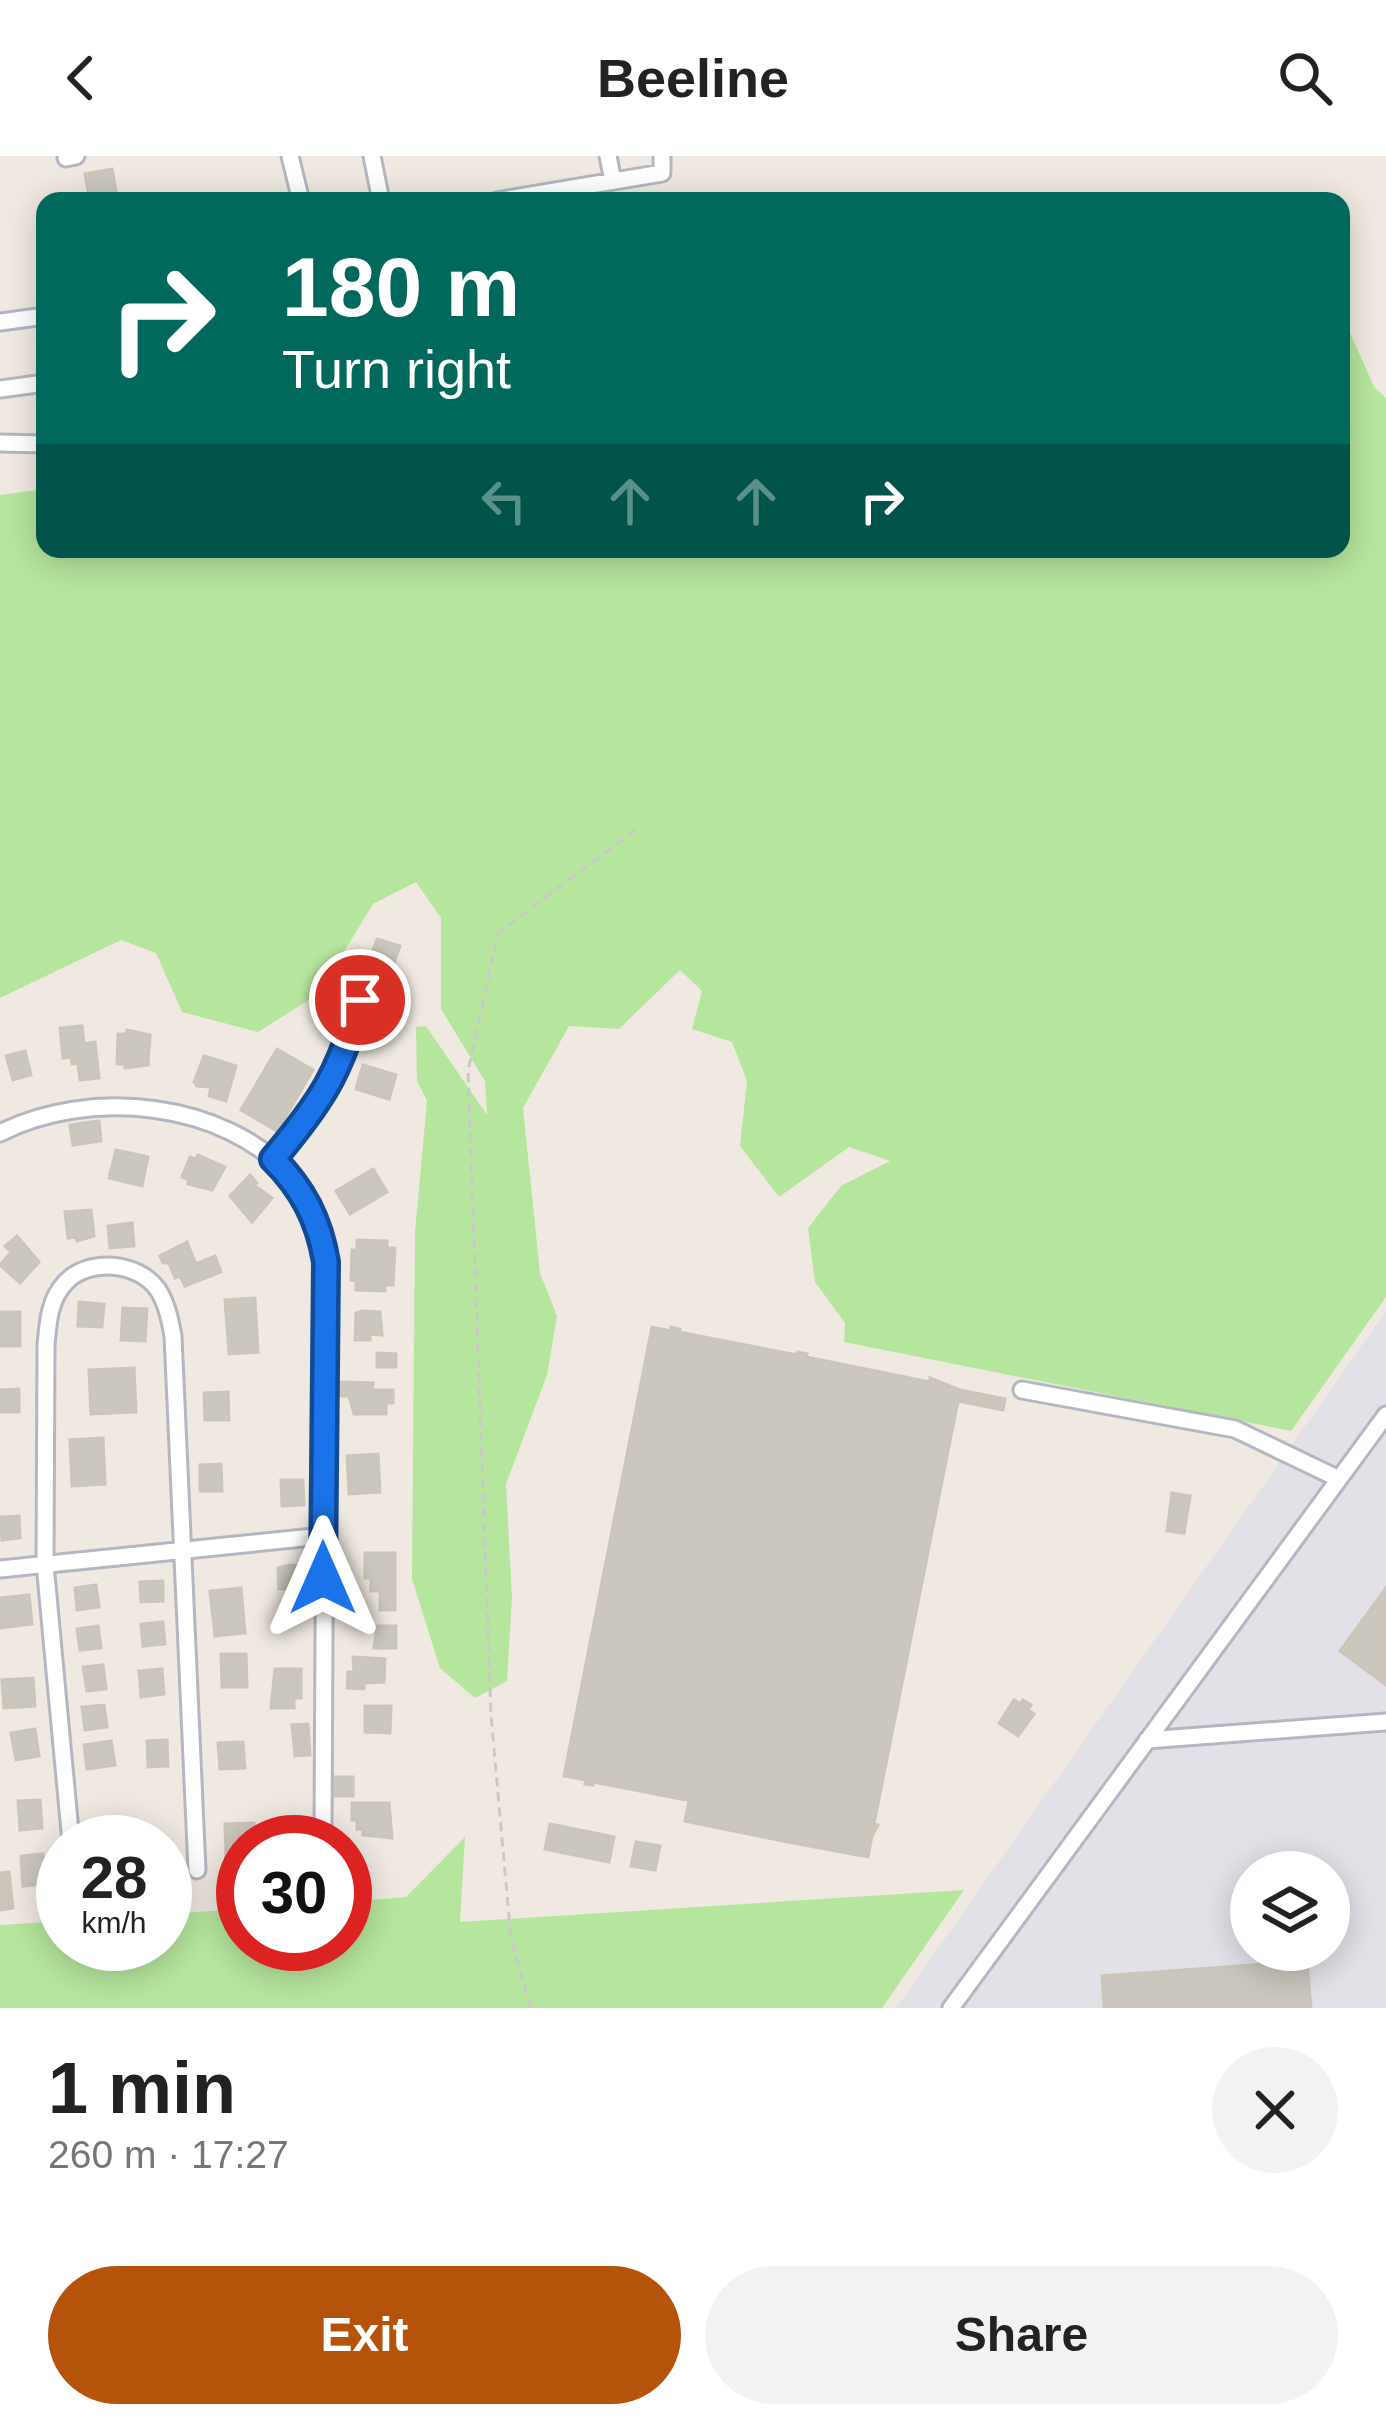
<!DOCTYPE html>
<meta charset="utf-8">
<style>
:root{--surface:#fff;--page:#f2f2f2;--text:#222;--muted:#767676;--accent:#b45309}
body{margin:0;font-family:Arial,sans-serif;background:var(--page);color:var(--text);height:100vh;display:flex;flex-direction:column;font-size:45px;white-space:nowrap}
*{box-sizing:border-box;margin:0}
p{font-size:39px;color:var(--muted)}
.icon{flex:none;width:66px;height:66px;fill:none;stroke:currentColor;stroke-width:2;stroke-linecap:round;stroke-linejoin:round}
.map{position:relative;height:1852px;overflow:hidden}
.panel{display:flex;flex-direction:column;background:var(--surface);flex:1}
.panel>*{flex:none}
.top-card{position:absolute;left:36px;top:36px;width:1314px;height:366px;border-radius:24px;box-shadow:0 6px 30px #0003;background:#00695c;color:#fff;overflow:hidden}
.controls{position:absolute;left:1230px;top:1695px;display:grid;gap:24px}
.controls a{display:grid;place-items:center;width:120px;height:120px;border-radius:50%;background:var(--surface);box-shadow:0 6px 30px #0003;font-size:60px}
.speed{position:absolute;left:36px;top:1659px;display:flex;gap:24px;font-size:60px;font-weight:700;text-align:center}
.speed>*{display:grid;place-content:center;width:156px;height:156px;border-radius:50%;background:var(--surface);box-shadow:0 6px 30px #0003;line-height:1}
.speed small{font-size:30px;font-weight:400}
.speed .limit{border:18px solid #d22;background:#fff;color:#111}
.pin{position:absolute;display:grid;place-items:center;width:102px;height:102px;color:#fff;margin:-51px;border:6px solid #fff;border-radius:50%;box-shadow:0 3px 12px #0007}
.me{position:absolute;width:132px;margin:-66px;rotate:0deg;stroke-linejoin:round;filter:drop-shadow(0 0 9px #0008)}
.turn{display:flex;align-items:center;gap:42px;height:252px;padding:0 48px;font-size:54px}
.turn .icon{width:156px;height:156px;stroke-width:2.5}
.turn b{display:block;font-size:84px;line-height:102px}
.lanes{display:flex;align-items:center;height:114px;padding:0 48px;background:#0003;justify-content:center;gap:60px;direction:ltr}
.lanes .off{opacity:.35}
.round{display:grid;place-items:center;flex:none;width:126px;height:126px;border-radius:63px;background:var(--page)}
.headline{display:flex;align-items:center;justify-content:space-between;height:204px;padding:0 48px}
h1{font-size:72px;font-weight:700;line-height:90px}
.button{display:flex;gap:24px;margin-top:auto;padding:24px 48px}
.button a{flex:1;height:138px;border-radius:72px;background:var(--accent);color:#fff;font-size:48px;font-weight:700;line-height:138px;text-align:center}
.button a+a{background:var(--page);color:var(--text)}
header{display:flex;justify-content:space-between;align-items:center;height:156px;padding:0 48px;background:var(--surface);font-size:54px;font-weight:700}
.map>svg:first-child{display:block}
</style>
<header><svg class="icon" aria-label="back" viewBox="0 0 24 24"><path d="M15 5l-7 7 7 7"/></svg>Beeline<svg class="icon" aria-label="search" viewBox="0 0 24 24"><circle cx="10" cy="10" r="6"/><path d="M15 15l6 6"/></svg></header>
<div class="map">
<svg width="1386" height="1852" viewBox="0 0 1386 1852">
<rect width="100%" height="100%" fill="#efe9e1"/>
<path fill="#e3e1e8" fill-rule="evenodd" d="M1386,1155v697h-490zM1251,1716h78v78h-78z"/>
<path fill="#b6e59e" d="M1341,156l33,75 12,11v899l-95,134 -447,-89 1,-19 -30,-41 -7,-54 33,-42 49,-25 -41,-14 -70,50 -39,-51 7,-65 -15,-39 -40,-13 10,-38 -22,-21 -61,59 -50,-3 -46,82 17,165 17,43 -10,59 -41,109 6,114 -5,83 -32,17 -35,-30 -28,-89 3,-347 12,-131 -10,-20 -1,-54 10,-1 61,89 -2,-34 -44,-72v-91l-25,-36 -43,22 -55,90 -60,38 -76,-20 -26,-59 -35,-13 -121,58v-503l45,-6v60h1296z
M465,1681l-5,85 504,-32 -82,118h-882v-83l63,-4v23h102v-30l78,-5v35h102v-42l61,-5z"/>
<path fill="#cbc7bf" stroke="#cbc5ba" stroke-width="3" d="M112,13l6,32h-28l-5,-27z
M377,783l23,7 -11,32 -18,-2 -5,-5 2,-20 4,2z
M82,870l2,18 11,-2 4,36 -19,2 -2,-17 -6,1 -1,-7 -8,1 -3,-30z
M127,874l23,5 -2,30 -23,3v-4h-8l1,-30h8z
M277,893l36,21 -36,61 -36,-21z
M25,895l6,24 -18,5 -7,-24z
M204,900l32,10 -10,35 -17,-5 2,-9 -14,-1 -3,-4z
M363,909l33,10 -7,24 -33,-10z
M99,965l2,20 -28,4 -3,-20z
M116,994l32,7 -6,29 -33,-8z
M198,999l27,12 -13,23 -24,-6 1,-4 -7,-3 8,-20 6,2z
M373,1013l14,23 -37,22 -14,-23z
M250,1019l7,8 -22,19 -5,-6z
M255,1030l17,12 -20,24 -17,-20z
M91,1054l3,26 -17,5 -1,-4 -8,1 -3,-26z
M132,1067l2,23 -24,2 -2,-22z
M17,1080l22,26 -19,21 -20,-18 11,-13 -6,-6z
M357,1084l30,1v7h8l-2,37h-8v6l-29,-1v-9l-5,-1 1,-30h5z
M187,1086l9,22 19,-8 6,16 -36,14 -5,-10 -5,2 -6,-15h-6l-3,-7z
M255,1142l3,54 -29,2 -4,-54z
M79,1146l25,2 -2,23 -24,-1z
M123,1152l24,1 -2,32 -24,-1z
M362,1155l18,1 2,23 -12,-1v6h-15l1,-27z
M0,1156h20v34h-20z
M652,1171l19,4v-4l9,2 -1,3 118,23 1,-3 9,2 -1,3 124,25v-4l30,12 45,9 -2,11 -45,-9 -84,423 4,1 -6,11 -279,-54v3l-8,-1 1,-4 -22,-4z
M377,1197l19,1v13h-19z
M134,1212l2,44 -45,2 -2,-44z
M339,1226l34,1 -1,7h21v13h-7v11h-32l-5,-18h-10z
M19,1233v23h-19v-22z
M228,1236l1,28h-24l-1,-27z
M103,1282l2,46 -33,2 -2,-46z
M378,1298l2,38 -31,2 -2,-38z
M221,1308l1,27h-22v-26z
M281,1324h22l1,25 -22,1z
M1172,1337l18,3 -6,37 -17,-2z
M19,1360l1,22 -18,2 -2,-23z
M365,1397h30v57h-15v-19h-9v-13h-6z
M290,1409l13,2 4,21 -28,1 -1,-21z
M163,1425v20l-22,1 -1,-20z
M96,1429l3,22 -22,3 -2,-22z
M241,1432l4,45 -30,3 -5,-45z
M1386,1432v97l-46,-34z
M29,1439l3,29 -32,4v-30z
M163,1466l2,22 -22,2 -2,-22z
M98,1470l3,22 -21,2 -3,-21z
M377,1470h19v22h-22z
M221,1498h25l1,33h-25z
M353,1501l32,2 -1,23 -20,1v6l-17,-1 1,-16h6z
M103,1509l3,24 -19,2 -4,-24z
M162,1513l2,25 -23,3 -2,-26z
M275,1513h26v29h-7v10h-23z
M33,1522l2,28 -31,2 -2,-28z
M1014,1544l6,4 3,-4 8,5 -3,5 6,4 -16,22 -19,-13z
M104,1549l3,22 -22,3 -3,-23z
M365,1550h26l-1,27 -25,-1z
M308,1568l2,31 -15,1 -3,-31z
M35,1573l4,27 -23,4 -5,-27z
M167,1584l1,26 -20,1 -1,-26z
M111,1585l4,24 -28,4 -3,-24z
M243,1586l2,26 -25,1 -2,-26z
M335,1621h18v19h-18z
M40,1644l2,28 -22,2 -2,-29z
M689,1645l98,19 -4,21 -98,-20z
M352,1647h37l3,35 -29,-3v-6h-6v-9h-5z
M787,1664l85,16 -4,21 -85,-16z
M254,1667v19h-11v14l-17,1 -1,-33z
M550,1668l64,13 -5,25 -64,-13z
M636,1686l24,4 -5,24 -24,-4z
M43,1698l3,30 -23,2 -2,-30z
M9,1716l4,36 -13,2v-37z
M1307,1805l4,47h-207l-2,-32z"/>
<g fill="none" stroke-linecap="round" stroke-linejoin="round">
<g stroke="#b4b7c1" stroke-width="21">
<path id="minor" d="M290,0l11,45
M372,0l9,45
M608,0l5,25
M66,2l10,-2
M496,45l166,-28v-17
M0,166l45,-6
M0,233l45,-6
M0,287l45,1
M0,977c88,-45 225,-33 292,45 20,24 29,54 34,84l-3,568
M273,1003c48,-57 67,-86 87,-158
M1022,1234l213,39 104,50
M0,1413l323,-33
M1147,1584l239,-18
M71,1686l-26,-278 1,-219c2,-22 3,-45 19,-62 23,-26 74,-21 93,7 9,14 12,30 15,46l24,534
M951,1852l435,-593"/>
</g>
<path stroke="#c9c9c9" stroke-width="3" stroke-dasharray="9 6" stroke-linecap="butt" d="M531,1852l-20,-69 -20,-224 -23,-644 30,-138 140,-105"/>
<use href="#minor" stroke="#fff" stroke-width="15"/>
</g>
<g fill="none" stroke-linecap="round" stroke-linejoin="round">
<g stroke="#114b97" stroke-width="30">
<path id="route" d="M323,1422l3,-316c-7,-42 -23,-73 -53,-103 48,-57 67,-86 87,-159"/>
</g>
<use href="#route" stroke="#1a73e8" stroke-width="21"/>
</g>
</svg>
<div class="controls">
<a><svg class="icon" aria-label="layers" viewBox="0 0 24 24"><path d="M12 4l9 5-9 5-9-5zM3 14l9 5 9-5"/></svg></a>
</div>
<div class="speed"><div>28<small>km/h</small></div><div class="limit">30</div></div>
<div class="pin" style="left:360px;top:844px;background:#d93025"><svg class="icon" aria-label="arrive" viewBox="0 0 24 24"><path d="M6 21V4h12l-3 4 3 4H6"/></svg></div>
<svg class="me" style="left:323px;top:1422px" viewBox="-20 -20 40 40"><path d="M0-17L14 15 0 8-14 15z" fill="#1a73e8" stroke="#fff" stroke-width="4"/></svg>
<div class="top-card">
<div class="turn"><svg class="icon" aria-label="right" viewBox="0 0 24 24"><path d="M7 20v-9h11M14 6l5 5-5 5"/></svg><div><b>180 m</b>Turn right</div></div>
<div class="lanes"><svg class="icon off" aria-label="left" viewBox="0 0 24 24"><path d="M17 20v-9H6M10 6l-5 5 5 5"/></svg><svg class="icon off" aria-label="ahead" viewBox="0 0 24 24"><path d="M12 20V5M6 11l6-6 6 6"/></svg><svg class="icon off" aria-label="ahead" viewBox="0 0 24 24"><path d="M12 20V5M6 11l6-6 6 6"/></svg><svg class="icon" aria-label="right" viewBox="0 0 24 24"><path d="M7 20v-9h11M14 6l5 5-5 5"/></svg></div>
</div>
</div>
<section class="panel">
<div class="headline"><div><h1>1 min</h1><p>260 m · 17:27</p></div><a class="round"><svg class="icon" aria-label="close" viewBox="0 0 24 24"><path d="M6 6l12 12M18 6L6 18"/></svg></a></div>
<div class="button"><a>Exit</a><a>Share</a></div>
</section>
